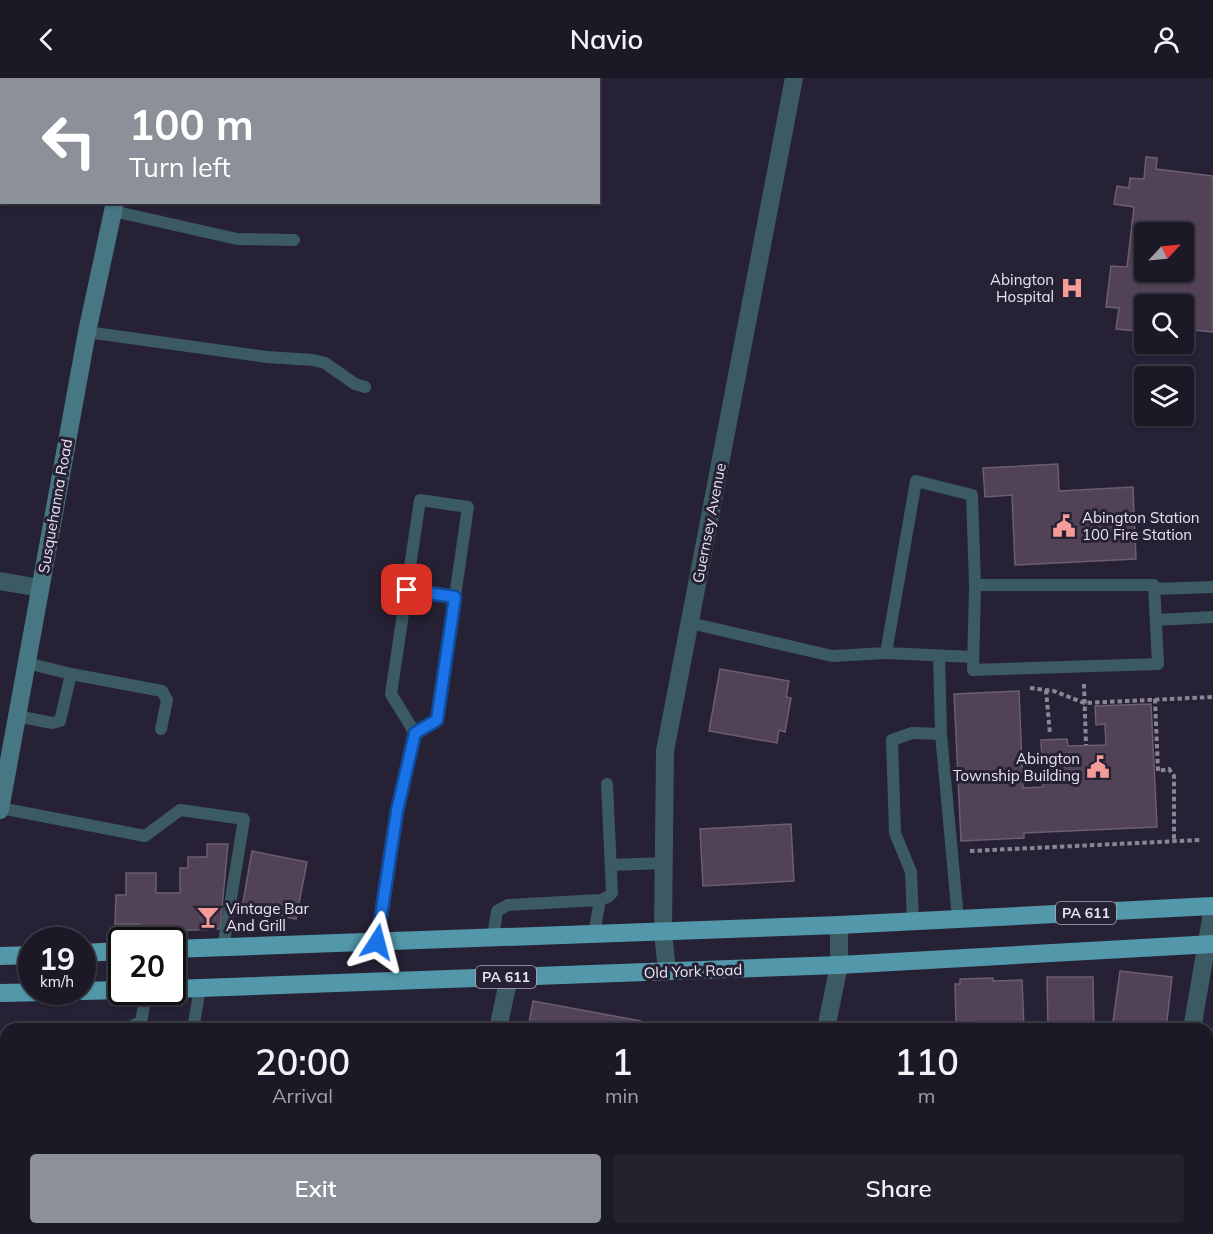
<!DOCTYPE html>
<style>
:root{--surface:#1c1927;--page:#25222f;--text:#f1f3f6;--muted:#a0a0a7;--line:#3a3844;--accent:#8c9099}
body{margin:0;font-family:Mulish,sans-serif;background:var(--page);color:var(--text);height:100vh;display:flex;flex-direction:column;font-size:22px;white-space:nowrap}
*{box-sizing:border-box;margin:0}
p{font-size:20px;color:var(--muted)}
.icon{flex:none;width:33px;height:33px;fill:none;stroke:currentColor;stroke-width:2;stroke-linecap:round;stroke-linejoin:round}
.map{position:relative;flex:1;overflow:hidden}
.side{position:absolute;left:0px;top:945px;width:1214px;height:212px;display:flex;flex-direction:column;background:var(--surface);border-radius:18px 18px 0 0;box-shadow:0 2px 4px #0004,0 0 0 2px var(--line)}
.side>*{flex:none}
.top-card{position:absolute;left:0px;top:0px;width:600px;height:126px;box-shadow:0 2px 4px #0004,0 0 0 2px var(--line);background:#8c9099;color:#fff;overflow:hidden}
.needle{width:39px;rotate:64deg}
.fabs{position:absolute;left:1134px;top:144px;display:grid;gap:12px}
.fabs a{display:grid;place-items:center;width:60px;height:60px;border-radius:6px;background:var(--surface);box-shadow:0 2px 4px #0004,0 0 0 2px var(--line);font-size:30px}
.speed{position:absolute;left:18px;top:849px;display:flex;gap:12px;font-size:30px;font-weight:700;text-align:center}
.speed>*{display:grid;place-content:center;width:78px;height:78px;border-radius:50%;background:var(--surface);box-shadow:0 2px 4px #0004,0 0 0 2px var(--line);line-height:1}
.speed small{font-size:15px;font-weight:400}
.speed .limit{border:3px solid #111;border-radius:9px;background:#fff;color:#111}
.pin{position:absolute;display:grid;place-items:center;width:51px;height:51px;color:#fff;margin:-26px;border-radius:12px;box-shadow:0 3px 9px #0006}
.me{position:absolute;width:66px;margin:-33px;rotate:9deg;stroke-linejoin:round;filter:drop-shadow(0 0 4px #0008)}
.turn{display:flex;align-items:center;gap:21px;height:126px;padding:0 30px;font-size:27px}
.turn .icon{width:78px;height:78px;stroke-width:2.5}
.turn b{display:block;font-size:42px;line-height:51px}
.eta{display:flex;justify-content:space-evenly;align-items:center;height:102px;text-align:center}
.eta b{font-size:36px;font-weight:600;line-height:42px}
.primary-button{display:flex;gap:12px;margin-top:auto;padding:12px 30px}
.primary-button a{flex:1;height:69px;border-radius:6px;background:var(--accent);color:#fff;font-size:24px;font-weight:600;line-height:69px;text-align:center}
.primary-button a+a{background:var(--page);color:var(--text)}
header{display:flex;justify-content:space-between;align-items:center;height:78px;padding:0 30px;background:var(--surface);font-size:27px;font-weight:600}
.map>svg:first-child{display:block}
</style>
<header><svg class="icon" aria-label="back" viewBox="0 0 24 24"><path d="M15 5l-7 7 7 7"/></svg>Navio<svg class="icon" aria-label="person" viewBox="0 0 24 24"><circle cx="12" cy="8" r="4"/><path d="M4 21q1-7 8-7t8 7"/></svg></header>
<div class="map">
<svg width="1213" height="1156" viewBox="0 0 1213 1156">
<rect width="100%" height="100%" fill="#262134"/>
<path fill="#514255" stroke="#6d5d71" stroke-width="1.5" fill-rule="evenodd" d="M1146,79l11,1 -1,11 57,7v156l-29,-3v-25h-40v20l-6,-1 -1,8 -21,-2 3,-21 -13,-1 5,-41 16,1 7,-60 -20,-3 3,-18 12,2 1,-10 14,1zM1144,154h40v40h-40z
M1058,386l1,27 74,-4 3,72 -121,6 -3,-70 -27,2 -2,-29z
M720,591l69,12 -3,16 5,1 -6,34 -6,-2 -2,13 -68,-12z
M1019,613l4,97 20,-1 -2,-47 26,-1 1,7 38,-1 -1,-21 -9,1 -1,-19 56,-2 6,123 -133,6v5l-63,3 -7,-147z
M791,746l3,57 -91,5 -3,-57z
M207,766h21l-8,85 -81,3v-8h-24l1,-29h10v-22h30v20h24v-25h8v-11h19z
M252,773l55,11 -11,57 -54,-11z
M1120,893l52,6 -6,52h-54z
M1047,899h46l1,52h-46z
M993,900v3l29,-1 2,48 -55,1v-8l-13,1 -1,-38h5v-5z
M533,923l108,20 -2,8h-111z
M6,977v51l-6,-1v-22z"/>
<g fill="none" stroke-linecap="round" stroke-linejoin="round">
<path stroke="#8a8696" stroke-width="4" stroke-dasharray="4.5 3" stroke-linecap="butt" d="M1084,606l2,61
M1030,610l24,3 30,12 129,-6
M1046,612l4,44
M1155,621l3,72 11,-2 5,7v65
M970,773l230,-11"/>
<path stroke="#3c5a61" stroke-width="12" d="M113,133l124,28 57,1
M87,254l180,25 46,3 12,3 30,21 10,3
M975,507h179l4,79 -185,6z
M1154,511l59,-2
M407,512l48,7
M1156,542l57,-3
M690,545l142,33 54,-3
M939,578l2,78 17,185
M973,579l-87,-4 30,-172 56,14 3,90
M27,585l44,11 91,17 5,9 -6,29
M17,638l35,7 8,-2 11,-47
M0,730l145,28 35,-26 64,9 -21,129
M611,787l54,-2
M913,843l-2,-49 -16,-39 -3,-93 20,-7 29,1
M594,856l6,-34 8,-3 4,-4 -5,-109
M493,859l4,-26 11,-6 92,-5
M377,864l20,-131 18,-78 -24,-39 29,-194 48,7 -31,213 -22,13
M125,951l16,-7
M140,951l6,-37
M193,951l7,-41
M1208,1147l5,4
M99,1156l1,-6
M152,1156l1,-6"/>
<path stroke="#3c5a61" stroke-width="18" d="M0,93h2
M0,503l40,7
M667,893l-4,-39 2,-181 129,-673
M498,951l11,-52
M826,951l13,-64v-40
M1192,951l21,-122
M455,1156l1,-6
M783,1156l2,-6
M1153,1156l2,-6"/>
<path stroke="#477783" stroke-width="18" d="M140,2l1,-2
M0,732l87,-478 28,-130"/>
<path stroke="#5298aa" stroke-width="18" d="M172,871l667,-24 374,-19
M82,875l40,-2
M0,878l32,-1
M172,911l667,-24 374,-21
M82,913l40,-1
M0,915l51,-1"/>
</g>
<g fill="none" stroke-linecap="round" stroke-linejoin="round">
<g stroke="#114b97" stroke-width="15">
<path id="route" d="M377,864l20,-131 18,-78 22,-13 18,-123 -48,-7"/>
</g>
<use href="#route" stroke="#1a73e8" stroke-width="10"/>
</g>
<defs>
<g id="hospital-bare" transform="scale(1.8)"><path d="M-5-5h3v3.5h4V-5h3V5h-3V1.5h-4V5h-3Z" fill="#f59b98" stroke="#262134" stroke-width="2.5" paint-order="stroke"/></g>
<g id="civic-bare" transform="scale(1.8)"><path d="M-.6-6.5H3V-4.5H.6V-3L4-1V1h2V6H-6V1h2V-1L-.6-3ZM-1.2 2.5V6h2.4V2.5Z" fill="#f59b98" stroke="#262134" stroke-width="2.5" paint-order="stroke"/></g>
<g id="bar-bare" transform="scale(1.8)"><path d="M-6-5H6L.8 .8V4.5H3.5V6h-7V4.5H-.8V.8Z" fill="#f59b98" stroke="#262134" stroke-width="2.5" paint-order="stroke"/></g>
</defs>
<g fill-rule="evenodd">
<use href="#hospital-bare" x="1072" y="210"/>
<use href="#civic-bare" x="1064" y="448"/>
<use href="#civic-bare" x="1098" y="689"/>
<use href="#bar-bare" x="208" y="839"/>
</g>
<g text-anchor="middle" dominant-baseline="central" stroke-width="6" stroke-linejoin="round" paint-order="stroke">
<g fill="#262134" stroke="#aeaab9" stroke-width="1.5">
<rect x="1056" y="824" width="60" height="22" rx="4.5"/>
<rect x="476" y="888" width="60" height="22" rx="4.5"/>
</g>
<g font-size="14" font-weight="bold" fill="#e8e5f2">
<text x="1086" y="835">PA 611</text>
<text x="506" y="899">PA 611</text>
</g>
<g font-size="15" fill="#e8e5f2" stroke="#262134" text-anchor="end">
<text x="1054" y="201">Abington<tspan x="1054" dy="17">Hospital</tspan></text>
<text x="1082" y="439" text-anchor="start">Abington Station<tspan x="1082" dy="17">100 Fire Station</tspan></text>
<text x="1080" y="680">Abington<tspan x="1080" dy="17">Township Building</tspan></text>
<text x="226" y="830" text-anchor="start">Vintage Bar<tspan x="226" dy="17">And Grill</tspan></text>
</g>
<g font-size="15" fill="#e8e5f2" stroke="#262134">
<text transform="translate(55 428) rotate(-80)">Susquehanna Road</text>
<text transform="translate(709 445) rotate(-79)">Guernsey Avenue</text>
<text transform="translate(693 893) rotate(-2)">Old York Road</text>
</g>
</g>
</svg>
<div class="fabs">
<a><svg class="needle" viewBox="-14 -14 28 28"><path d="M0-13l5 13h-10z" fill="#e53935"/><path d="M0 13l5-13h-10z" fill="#a0a0a7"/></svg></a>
<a><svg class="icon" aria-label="search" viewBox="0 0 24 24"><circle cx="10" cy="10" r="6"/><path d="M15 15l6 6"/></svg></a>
<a><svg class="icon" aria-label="layers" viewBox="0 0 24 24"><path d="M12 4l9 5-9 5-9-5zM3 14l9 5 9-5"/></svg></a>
</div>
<div class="speed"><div>19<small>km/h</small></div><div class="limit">20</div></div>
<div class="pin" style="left:407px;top:512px;background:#d93025"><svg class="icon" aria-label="arrive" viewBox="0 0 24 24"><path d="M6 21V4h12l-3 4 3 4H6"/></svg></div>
<svg class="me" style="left:377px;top:864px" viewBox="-20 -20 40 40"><path d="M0-17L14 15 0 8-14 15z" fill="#1a73e8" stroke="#fff" stroke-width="4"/></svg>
<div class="top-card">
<div class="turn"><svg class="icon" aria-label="left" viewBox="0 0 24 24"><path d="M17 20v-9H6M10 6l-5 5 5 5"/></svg><div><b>100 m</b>Turn left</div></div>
</div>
<section class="side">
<div class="eta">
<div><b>20:00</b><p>Arrival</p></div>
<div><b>1</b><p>min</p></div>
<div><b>110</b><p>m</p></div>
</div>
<div class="primary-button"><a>Exit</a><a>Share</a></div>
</section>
</div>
